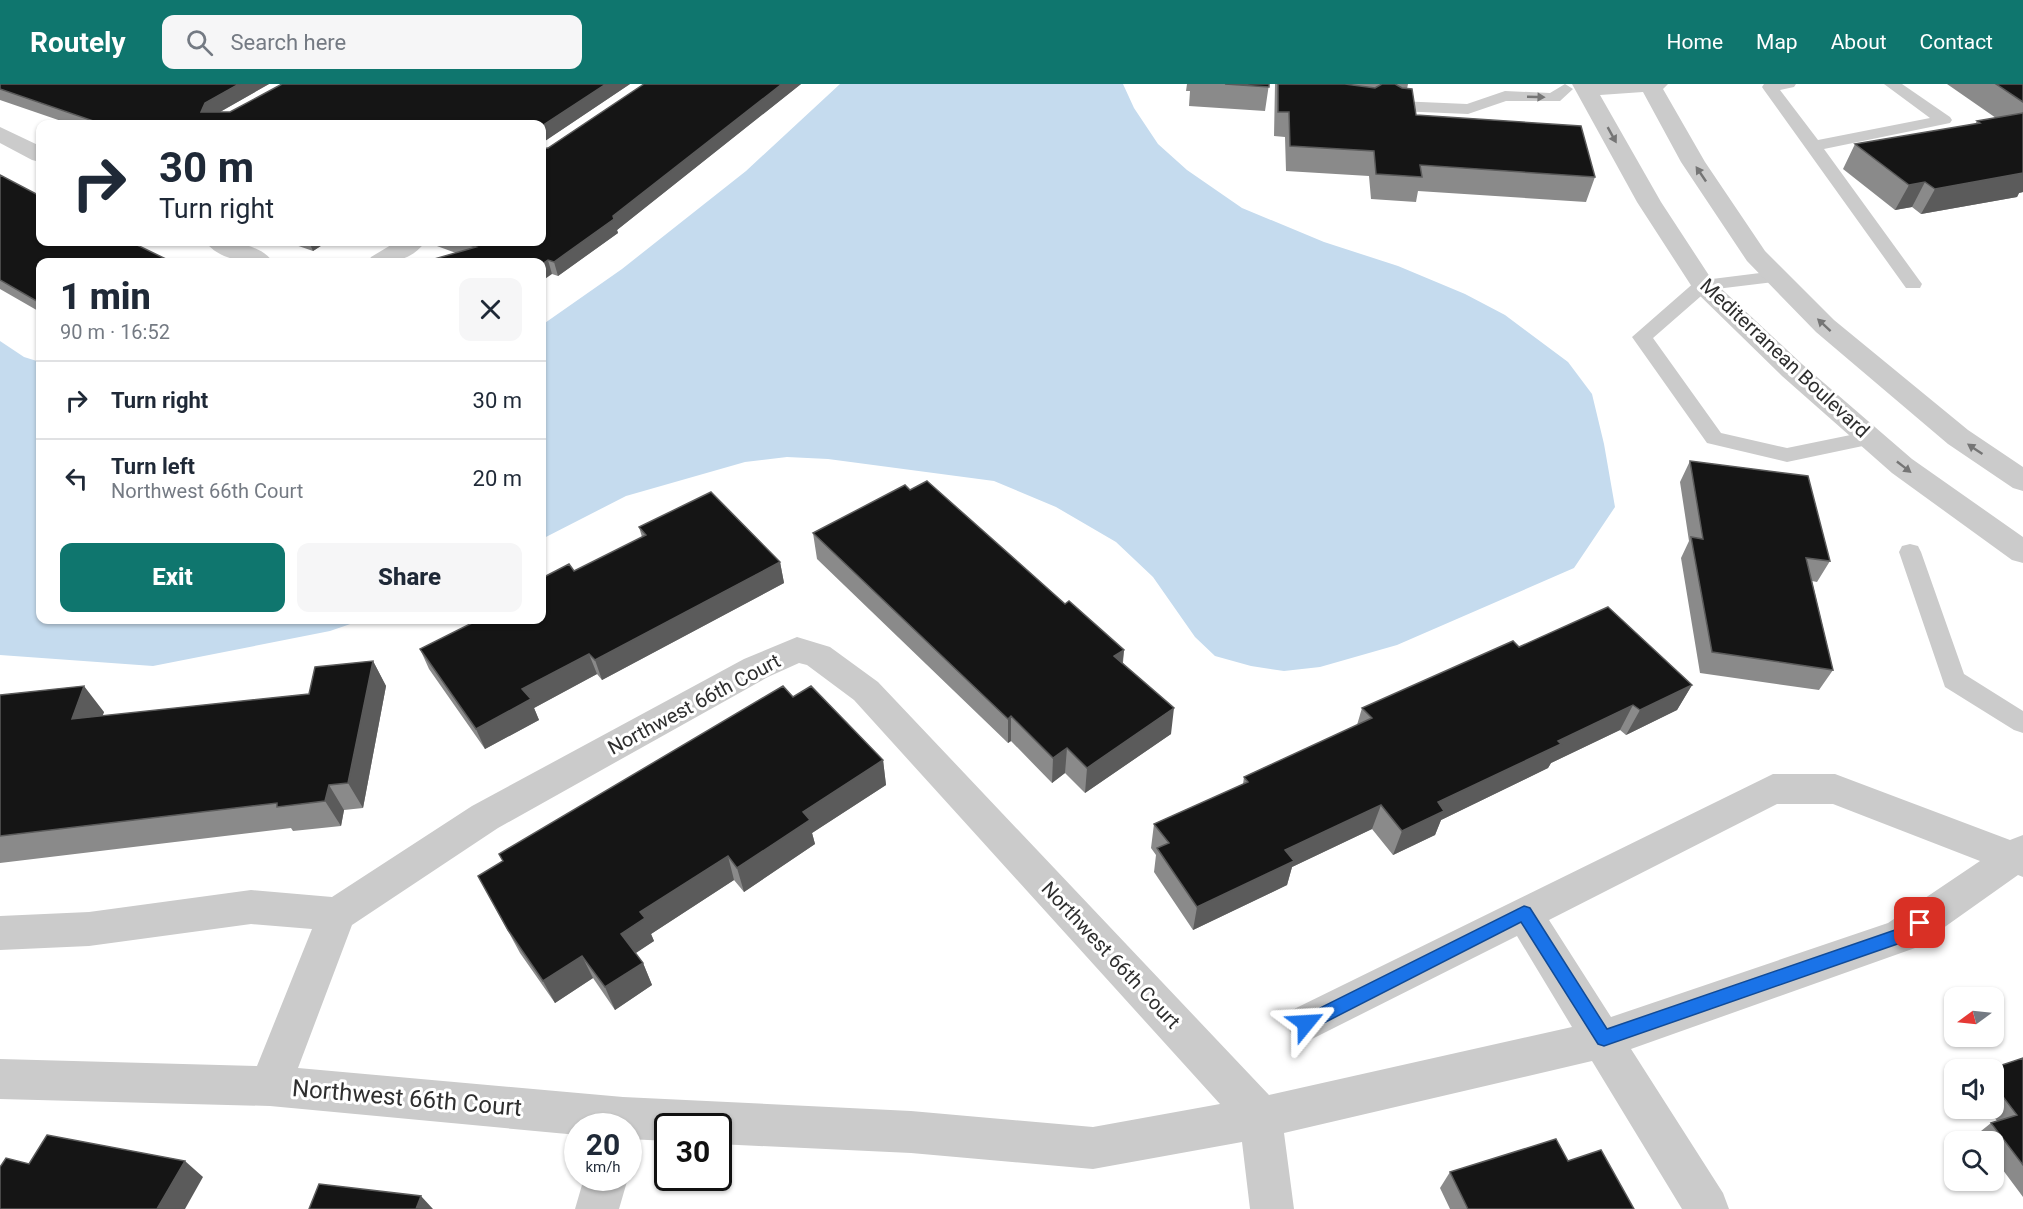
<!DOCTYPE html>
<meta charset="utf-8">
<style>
:root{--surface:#fff;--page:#f6f6f7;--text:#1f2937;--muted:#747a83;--line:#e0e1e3;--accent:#0f766e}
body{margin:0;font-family:Roboto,sans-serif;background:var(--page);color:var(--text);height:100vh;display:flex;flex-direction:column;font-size:22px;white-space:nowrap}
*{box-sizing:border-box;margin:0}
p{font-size:20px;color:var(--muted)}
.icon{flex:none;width:33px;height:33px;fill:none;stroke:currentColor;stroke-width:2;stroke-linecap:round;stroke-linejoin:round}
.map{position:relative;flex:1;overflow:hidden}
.drawer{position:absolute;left:36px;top:174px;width:510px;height:366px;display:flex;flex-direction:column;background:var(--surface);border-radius:12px;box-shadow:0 2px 4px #0004}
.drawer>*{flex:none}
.hud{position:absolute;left:36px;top:36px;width:510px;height:126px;border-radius:12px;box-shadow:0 2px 4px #0004;background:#fff;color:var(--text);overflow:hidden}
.needle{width:39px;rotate:255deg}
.fabs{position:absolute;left:1944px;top:903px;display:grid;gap:12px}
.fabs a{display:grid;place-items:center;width:60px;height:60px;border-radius:12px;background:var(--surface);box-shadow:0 2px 4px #0004;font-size:30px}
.speed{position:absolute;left:564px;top:1029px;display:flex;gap:12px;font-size:30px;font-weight:700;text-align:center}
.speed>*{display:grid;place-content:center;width:78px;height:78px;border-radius:50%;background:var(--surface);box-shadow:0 2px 4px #0004;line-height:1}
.speed small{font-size:15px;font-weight:400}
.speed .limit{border:3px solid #111;border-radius:9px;background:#fff;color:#111}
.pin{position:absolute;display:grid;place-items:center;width:51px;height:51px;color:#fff;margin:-26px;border-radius:12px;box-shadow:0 3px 9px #0006}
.me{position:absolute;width:66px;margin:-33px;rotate:63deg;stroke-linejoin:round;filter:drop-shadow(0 0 4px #0008)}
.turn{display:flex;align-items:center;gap:21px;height:126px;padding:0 24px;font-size:27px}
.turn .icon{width:78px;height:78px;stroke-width:2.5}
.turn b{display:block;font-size:42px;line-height:51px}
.round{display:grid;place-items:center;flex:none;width:63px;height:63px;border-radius:12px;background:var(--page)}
.head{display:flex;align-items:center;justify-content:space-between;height:102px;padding:0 24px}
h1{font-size:36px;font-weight:800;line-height:45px}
.cta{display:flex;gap:12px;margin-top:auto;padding:12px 24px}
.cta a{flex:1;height:69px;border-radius:12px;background:var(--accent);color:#fff;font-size:24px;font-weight:800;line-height:69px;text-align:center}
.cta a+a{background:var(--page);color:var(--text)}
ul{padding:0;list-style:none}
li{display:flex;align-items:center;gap:18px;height:78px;padding:0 24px;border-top:2px solid var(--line)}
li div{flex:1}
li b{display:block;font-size:22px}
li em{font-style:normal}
header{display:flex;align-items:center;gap:36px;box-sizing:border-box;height:84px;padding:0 30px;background:var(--accent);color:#fff}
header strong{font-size:28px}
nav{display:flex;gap:33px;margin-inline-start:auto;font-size:21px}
.search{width:420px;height:54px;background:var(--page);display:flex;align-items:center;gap:15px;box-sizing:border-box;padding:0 21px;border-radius:12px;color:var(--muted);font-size:22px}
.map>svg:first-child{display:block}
</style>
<header>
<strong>Routely</strong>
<div class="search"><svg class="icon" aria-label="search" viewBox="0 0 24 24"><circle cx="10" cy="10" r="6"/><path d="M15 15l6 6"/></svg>Search here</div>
<nav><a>Home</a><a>Map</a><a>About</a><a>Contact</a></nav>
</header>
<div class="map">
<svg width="2023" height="1125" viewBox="0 0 2023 1125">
<rect width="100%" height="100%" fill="#fff"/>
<path fill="#c5dbee" d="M840,0h283l11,24 24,36 29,26 55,38 82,34 74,24 67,28 40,21 63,47 24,32 12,50 11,63 -41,61 -177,77 -77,22 -36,4 -33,-5 -36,-10 -20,-19 -42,-60 -37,-35 -60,-35 -62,-26 -166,-22 -41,-2 -42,5 -119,34 -84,43v-214l80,-56 124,-98z
M0,257l24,16 16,5v258h322l-32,11 -177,35 -153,-11z"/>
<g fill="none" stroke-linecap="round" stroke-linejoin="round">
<path fill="#cbcbcb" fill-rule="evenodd" d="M1565,0l8,5 -13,12h-54l-38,13 -70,-3 -8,-5 8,-5 69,3 38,-13 45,2z
M1764,0h32l-2,3 -14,3 38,50 112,-22 -46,-34h18l48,33 2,3 -2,3 -126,26 98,135 -2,4h-14l-142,-198 -2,-3z
M1776,187l7,2 2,4 -2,4 -75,9 -55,48 68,95 66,15 83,-17 7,2 3,5 -3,5 -90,19 -80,-19 -75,-106 64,-56z
M1910,460l8,2 3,6 43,122 59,37v22l-9,-3 -69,-43 -46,-135 3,-6z"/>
<path fill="#cbcbcb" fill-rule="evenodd" d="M1572,0h96l-5,5 42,73 60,89 69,69 134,110 55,37v24l-10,-3 -65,-44 -132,-112 -69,-71 -66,-99 -38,-70 -43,3 61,107 51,78 90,84 110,95 111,78v26l-11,-3 -120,-87 -110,-97 -88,-86 -57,-88z
M0,43l40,19v16l-8,-2 -32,-17z
M206,158c20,-2 54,1 67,20 -21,2 -54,-1 -67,-20z
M396,158h29c-14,20 -35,20 -57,20l3,-5z
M797,553l33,10 48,35 391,413 303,-68 -55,-91 -211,106 -14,-6 -6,-13 6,-13 481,-236h62l175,66 13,-5v42l-5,-2 -103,73 -284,101 92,144 6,16h-47l-90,-148 -308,72 10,76h-44l-8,-67 -149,27 -182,-16 -193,-9v-18h-50v15l-40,-2v-13h-50v9l-308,-29 -270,-7v-40l257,7 55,-137 -61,-5 -162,22 -89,4v-34l89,-4 162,-22 81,7 140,-91 272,-147zM799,579l8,2 47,35 366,404 -127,23 -182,-16 -288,-14 -325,-29 54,-143 146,-97 270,-151zM1777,720h56l147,57 -92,62 -277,94 -62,-97z
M584,1094h44l-9,31h-44z"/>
</g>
<path fill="#8a8a8a" d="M0,0h269l-49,28h10l400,-28 -88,59v-19h-472l-70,-24z
M644,0h157l-184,146 1,3 -60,43 -6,-2 -96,-21 -30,-11h116l6,-94z
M1187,0h82l-4,27 -76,-5 1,-15h-4z
M1275,0h133l-1,5 9,26 179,62 -9,25 -168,-11 -2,11 -45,-3 -2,-23 -83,-5 -1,-34 -11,-1z
M1947,0h76v108l-4,1 -2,4 -96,17 -9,-7 -17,3 -52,-41 12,-25 120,-20 2,-3 19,-3z
M0,91l40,87v50l-40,-23z
M287,158h40l-14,9z
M1690,377l140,100 -13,21 -5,-1 21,89 -14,20 -119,-17 -19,-115 8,-17 -9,-59z
M910,406l214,160 -1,13 48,71 -86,59 -20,-20 -13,10 -41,-42 -3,2 -191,-184 -4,-26z
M639,443l141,35 4,21 -182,97 -5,-6 -63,34 5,12 -54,29 -56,-80 -9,-20 222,-112z
M1519,563l173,38 -15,25 -51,25 -6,-5 -69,33 -3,5 -107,52 -6,15 -42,20 -21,-26 -80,38 -5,18 -94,45 -39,-58 2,-17 -5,-7 3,-24 89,-40 1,-7 113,-52 5,-17z
M373,577l13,25 -23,122 -19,2 -3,16 -48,5 -2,-3 -291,35v-168l104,17 -2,4 207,-22z
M793,613l90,63 3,25 -74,48 3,11 -71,48 -10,-12 -83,54 3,7 -19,12 8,10 9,22 -37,25 -22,-32 -38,25 -35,-50 -42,-77 25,-15 -4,-7z
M2023,974v139l-29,-39v-16h-13l-5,-7 15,-12 6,-2 -9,-13h6v-38z
M1568,1077l66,48h-184l-10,-21 10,-16z"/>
<path fill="#5b5b5b" d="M239,0h30l-58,33 -10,-5 4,-9z
M606,0h24l-88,59v-17z
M782,0h19l-184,146 1,3 -60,43 -4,-14z
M2023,89v19l-4,1 -2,4 -96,17 14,-25z
M1925,98l-13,25 -17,3 14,-25z
M309,158h18l-14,9z
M548,176l4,14 -10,7v-17z
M780,478l4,21 -182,97 -7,-20z
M1124,566l-3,25 -7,-19z
M589,570l8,20 -63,34 5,12 -54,29 -9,-20 46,-40z
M373,577l13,25 -23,122 -15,-25z
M1692,601l-15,25 -51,25 14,-25z
M84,602l20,26 -12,32 -20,-25z
M1633,621l-13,25 -69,33 -3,5 -107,52 -6,15 -42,20 9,-24 36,-29 120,-61z
M1174,624l-3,26 -86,59 2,-25z
M1011,632v25l-3,2v-24z
M1067,664l-2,25 -13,10 1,-25z
M883,676l3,25 -74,48 3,11 -71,48 -7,-24 66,-56z
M329,701l15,25 -3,16 -16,-25z
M1381,721l-9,24 -80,38 -5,18 -94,45 4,-23 88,-57z
M728,772l6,24 -83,54 3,7 -24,16 -9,-23 19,-22z
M582,872l11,22 -38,25 -12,-22z
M643,879l9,22 -37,25 -10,-23z
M185,1077l18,16 -18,32h-28z
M421,1112l12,13h-17z"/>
<path fill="#151515" stroke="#5b5b5b" stroke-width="1.5" d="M0,0h239l-34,19 -4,9h29l52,-28h324l-64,42v-2h-440l-102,-35z
M644,0h138l-169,132 1,3 -60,43 -6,-2 -6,4v-2h-118l52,-15 -17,-5h83v-93l6,-1z
M1225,0h44v3z
M1278,0h67l30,4 7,-4h13l7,4 10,1 4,26 165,11 14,51 -175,-12 2,12 -46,-3 -2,-23 -84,-5 -1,-34h-11z
M1996,0h27v18z
M2023,29v60l-88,16 -10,-7 -16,3 -54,-41 125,-21 -3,-2z
M0,91l40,21v46h91l41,20h-132v41l-40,-23z
M1690,377l118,15 22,85 -24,-3 27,112 -121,-18 -21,-115 12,2z
M927,397l138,123 4,-3 55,49 -10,6 60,52 -87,60 -20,-20 -14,10 -42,-42 -3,3 -195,-186 92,-48 5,5z
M711,408l69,70 -185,98 -6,-6 -67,35 9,10 -55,30 -56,-80 58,-29h64v-42l27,-14 5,7 72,-36 -7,-8z
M1608,523l84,78 -52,25 -7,-5 -75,36 3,3 -123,58 6,9 -42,20 -21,-26 -96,45 9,11 -97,46 -40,-59 12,-5 -15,-19 94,-42 -4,-5 128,-59 -10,-10 151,-67 6,6z
M373,577l-25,122 -19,2 -4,16 -48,6v-4l-277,33v-141l84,-9 -12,33 237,-25 6,-27z
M783,602l10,11 18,-11 72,74 -80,52 7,8 -73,48 -9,-12 -88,56 5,6 -24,16 22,29 -38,24 -23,-31 -39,25 -35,-51 -30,-54 25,-15 -4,-7z
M2023,974v107l-32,-42 26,-8 -23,-30v-15h-7z
M47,1051l138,26 -28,48h-157v-42l6,-9 23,6z
M1556,1055l12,22 33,-11 33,59h-166l-18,-37z
M319,1100l102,12 -5,13h-107z"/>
<defs><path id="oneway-solid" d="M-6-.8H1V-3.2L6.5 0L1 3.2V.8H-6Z" transform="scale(1.5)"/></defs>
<g fill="#757575">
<use href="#oneway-solid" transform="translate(1536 13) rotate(2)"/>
<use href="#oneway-solid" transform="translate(1612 51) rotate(61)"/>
<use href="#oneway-solid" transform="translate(1701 90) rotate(-124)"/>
<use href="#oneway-solid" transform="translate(1824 241) rotate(-137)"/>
<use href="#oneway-solid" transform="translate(1975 365) rotate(-146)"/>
<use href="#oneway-solid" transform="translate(1904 383) rotate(38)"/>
</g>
<path fill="#1a73e8" stroke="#114b97" stroke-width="1.5" d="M1524,822l6,2 77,121 288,-99 25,-14 6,2 2,5 -2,5 -20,13 -302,105 -6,-2 -77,-122 -209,107 -6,2 -6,-2 -2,-6 2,-5z"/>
<g text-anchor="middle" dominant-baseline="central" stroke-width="6" stroke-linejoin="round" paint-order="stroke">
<g font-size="20" fill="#2e2e2e" stroke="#fff">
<text transform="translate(1785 274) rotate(43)">Mediterranean Boulevard</text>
<text transform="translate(694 620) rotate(-28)">Northwest 66th Court</text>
<text transform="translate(1111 871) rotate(47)">Northwest 66th Court</text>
</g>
<g font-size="24" fill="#2e2e2e" stroke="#fff">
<text transform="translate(407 1014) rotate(5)">Northwest 66th Court</text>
</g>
</g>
</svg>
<div class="fabs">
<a><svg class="needle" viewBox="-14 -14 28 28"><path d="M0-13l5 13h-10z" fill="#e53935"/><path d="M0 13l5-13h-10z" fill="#747a83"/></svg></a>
<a><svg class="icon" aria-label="sound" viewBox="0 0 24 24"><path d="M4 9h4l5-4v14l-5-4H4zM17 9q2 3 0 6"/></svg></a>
<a><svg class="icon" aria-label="search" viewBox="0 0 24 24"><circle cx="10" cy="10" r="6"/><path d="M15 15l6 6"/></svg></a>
</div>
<div class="speed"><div>20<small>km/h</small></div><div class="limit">30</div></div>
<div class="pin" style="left:1920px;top:839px;background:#d93025"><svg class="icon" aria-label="arrive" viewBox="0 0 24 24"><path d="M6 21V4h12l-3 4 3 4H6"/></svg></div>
<svg class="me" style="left:1306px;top:939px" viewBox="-20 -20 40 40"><path d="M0-17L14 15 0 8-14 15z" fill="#1a73e8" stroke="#fff" stroke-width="4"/></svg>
<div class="hud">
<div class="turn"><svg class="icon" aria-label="right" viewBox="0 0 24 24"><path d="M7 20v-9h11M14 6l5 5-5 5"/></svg><div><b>30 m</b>Turn right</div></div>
</div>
<section class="drawer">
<div class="head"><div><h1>1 min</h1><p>90 m · 16:52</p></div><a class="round"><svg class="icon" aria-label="close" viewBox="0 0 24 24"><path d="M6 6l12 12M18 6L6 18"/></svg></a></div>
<ul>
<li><svg class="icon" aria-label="right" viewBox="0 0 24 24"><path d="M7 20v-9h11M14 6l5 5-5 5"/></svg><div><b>Turn right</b></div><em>30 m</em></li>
<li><svg class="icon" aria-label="left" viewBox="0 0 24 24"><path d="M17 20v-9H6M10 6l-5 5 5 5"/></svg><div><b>Turn left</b><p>Northwest 66th Court</p></div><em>20 m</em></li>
</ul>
<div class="cta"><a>Exit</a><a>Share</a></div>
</section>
</div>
